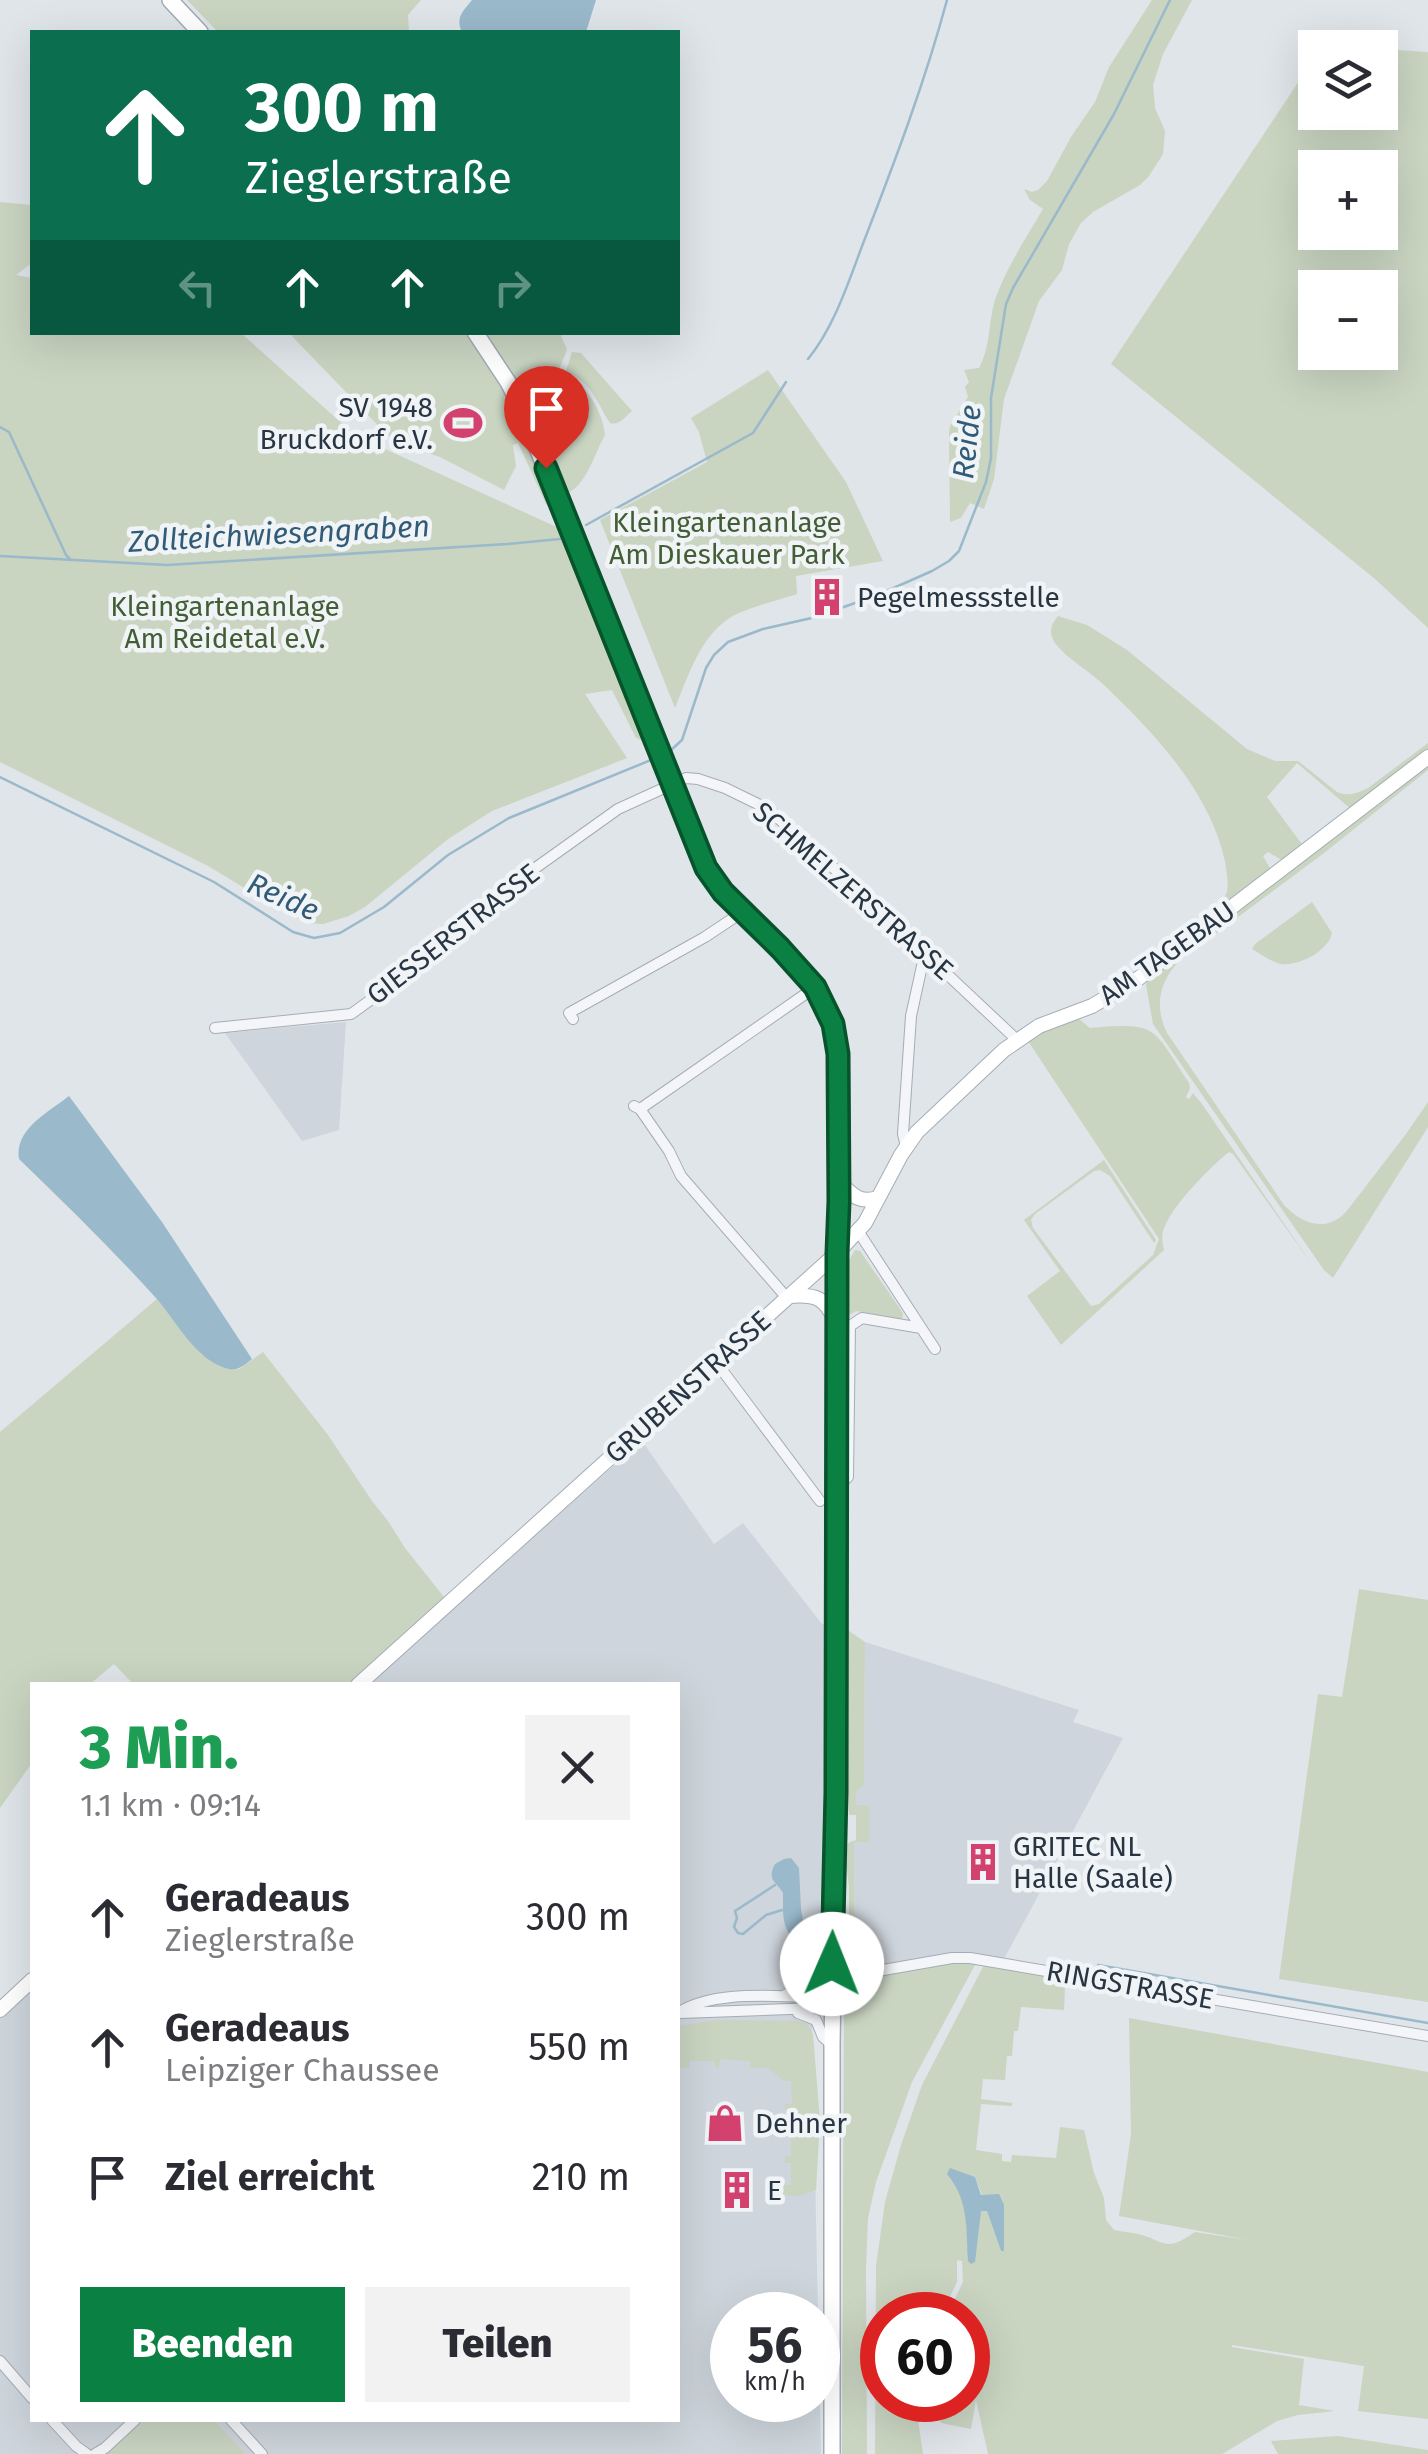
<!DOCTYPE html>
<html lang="de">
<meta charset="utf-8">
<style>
:root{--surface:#fff;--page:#f2f2f3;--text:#2b2b33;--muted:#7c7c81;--accent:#0b8043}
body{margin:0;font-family:"Fira Sans",sans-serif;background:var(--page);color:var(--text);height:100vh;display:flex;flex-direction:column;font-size:38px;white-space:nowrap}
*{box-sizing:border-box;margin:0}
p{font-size:32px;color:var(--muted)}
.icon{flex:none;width:55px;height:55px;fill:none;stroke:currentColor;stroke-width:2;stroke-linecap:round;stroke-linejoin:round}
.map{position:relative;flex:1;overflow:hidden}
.drawer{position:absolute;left:30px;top:1682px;width:650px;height:740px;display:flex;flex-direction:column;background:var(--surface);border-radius:0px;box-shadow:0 10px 40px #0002}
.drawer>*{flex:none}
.banner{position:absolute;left:30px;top:30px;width:650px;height:305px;border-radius:0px;box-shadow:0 10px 40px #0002;background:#0b6e4f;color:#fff;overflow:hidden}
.controls{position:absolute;left:1298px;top:30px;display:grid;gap:20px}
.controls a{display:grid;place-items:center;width:100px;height:100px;border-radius:0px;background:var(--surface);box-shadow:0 10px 40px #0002;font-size:50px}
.speed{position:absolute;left:710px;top:2292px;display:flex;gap:20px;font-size:50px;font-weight:700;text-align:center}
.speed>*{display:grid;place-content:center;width:130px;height:130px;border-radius:50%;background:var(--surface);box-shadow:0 10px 40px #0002;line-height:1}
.speed small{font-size:25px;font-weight:400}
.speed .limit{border:15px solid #d22;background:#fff;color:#111}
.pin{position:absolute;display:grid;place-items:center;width:85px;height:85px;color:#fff;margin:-102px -42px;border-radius:50% 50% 50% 0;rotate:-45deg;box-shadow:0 0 10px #0007}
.pin .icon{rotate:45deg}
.me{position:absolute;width:110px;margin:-55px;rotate:1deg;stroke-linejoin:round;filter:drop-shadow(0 0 8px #0008)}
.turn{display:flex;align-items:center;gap:35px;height:210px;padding:0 50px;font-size:45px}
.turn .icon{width:130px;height:130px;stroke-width:2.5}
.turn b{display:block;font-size:70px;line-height:85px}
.lanes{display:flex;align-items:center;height:95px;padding:0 50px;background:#0003;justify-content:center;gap:50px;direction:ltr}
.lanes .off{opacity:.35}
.round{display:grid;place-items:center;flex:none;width:105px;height:105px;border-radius:0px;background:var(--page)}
.summary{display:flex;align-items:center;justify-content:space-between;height:170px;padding:0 50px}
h1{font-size:60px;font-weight:800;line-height:75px;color:#1e9e55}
.button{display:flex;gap:20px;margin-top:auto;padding:20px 50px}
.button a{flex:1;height:115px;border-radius:0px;background:var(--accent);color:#fff;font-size:40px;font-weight:800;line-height:115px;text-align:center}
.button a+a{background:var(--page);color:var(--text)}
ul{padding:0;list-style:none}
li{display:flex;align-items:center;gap:30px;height:130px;padding:0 50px}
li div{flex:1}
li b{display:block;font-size:38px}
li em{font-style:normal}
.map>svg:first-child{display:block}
</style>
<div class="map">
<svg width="1428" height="2454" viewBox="0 0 1428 2454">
<rect width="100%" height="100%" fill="#e0e5ea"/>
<path fill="#ced5dc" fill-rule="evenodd" d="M346,1022l-7,108 -37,11 -77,-108z
M642,1441l72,103 29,-21 79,101 5,1 -2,206 -13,200 9,423h-821v-437l32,-30v433h646v-735h-313zM732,2315h86v85h-86z
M865,1642l214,68 -6,12 50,16 -119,221 -43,-6 -93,16 -13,-9 -1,-119 15,1 -13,-37v-13l8,-7z"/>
<path fill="#c9d4c1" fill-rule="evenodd" d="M187,0h234l-13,15 1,17h-191z
M1152,0h40l-29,54 -10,31 2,23 10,23 -2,23 -14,22 -9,9 -47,27 -12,11 -12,21 -7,26 -23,31 -35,98 -10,80 -10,30 -14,-6 -9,15 -11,4 -1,-89 1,-7 18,-29 -3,-10 4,-5 -5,-12 15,-2c12,-22 9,-45 16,-68 11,-32 31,-62 48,-91l-13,-9 -6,-11 8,3 6,-2 9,-9 24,-44 24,-35 14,-35z
M1380,49l48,3v576l-53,-49 -264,-215 204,-307v55h65zM1315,168h65v64h-65zM1315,288h65v64h-65z
M0,202l32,3v58l-16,12 16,3v54l209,1 136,122 8,-6 176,80 86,213 -11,-4 -24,-48 -27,4 42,64 -135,53 -44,28 -83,68 -16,9 -26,8 -14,-1 -20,-8 -81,-49 -208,-104z
M289,333h177l45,69 40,98 -5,4 -28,-61 -5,2 3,21 -12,24 -64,-33 -46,-15z
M480,333h80l7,17 -20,49 -10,16 -7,-1z
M572,352l9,1 51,58c-6,5 -13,15 -22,12 -16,-25 -15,-36 -44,-52z
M768,370l78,112 37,79 -87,15 1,18c-18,6 -55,15 -69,25 -29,20 -40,58 -53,89l-75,-188 107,-58 -8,-30 -8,-14z
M569,378c20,9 34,36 36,57 -11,19 -18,50 -39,59l-24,-60 17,-51z
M1058,616l29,9 40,25 120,99 28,12h23l39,31c12,5 20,1 31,-4l60,-45v7l-76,60 -55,-47 -30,34 37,50 -19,15 -17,-10 -5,4 8,14 -50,41 -3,-6c3,-5 7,-8 9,-13 2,-9 -1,-23 -2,-31 -16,-71 -71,-128 -122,-177 -15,-14 -36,-25 -48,-41 -7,-10 -4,-19 3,-27z
M1428,763v7l-104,83 -144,107c-21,22 -26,46 -13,73l117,172c18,19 42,28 62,7l60,-78 22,-32v25l-95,151 -9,-8 -171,-246 -7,-39 2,-7z
M1312,902l20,31c-4,18 -32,33 -51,31 -10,-2 -20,-10 -29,-15l3,-5z
M1071,1019h8l11,9c69,-6 62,-1 99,55l1,5 -4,9 3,2 4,-6 9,11 111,162 -80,-112 -4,-2c-19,15 -55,52 -64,74 -4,8 -3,15 -1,24l-103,95 -34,-49 33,-25 -36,-51 80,-60 52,80 -2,3 -44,-67 -10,-6 -6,1 -59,43 -4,6 2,8 58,78 8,-2 54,-49 6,-16 -133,-201z
M855,1250l5,1 43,62 -1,6 -46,-8 -8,5v-54z
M157,1299l45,56 37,14 24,-17 65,83 44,66 16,20 17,27 39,49 -2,5 -91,83h-217l-20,-21 -25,21h-57v78l-32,45v-376z
M1359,1589l69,11v402l-149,-23 39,-285 24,3z
M846,1629l19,13 -1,143 -8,7v13l13,1v36h-15l1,118 13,9c-9,1 -18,4 -24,-5l5,-45v-33l-5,-38 6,-6 6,-2v-25h-7l-1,-23 -4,-12z
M959,1962l17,1 -64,119 -36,100 -8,36 -2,50 1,186h-25l2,-458 5,-12 10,-5z
M984,1965l69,12 12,10 -1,23 -43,-3 -3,24h-4l-2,25h-5l-2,24 -22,-1 -2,20 31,4v3l-31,-2 -5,46 26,4v7l9,1 1,-7 44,3 4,-31 24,3 10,43 10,25 2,22 8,10c10,2 24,3 34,7 23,10 24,10 47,-5l54,8 -130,-24 12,-81 -2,-117 299,54v347l-70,-8 6,-45 -132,-21v2l72,12 -5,46 36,6 -37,4 -21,6 -55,33h-234l-12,-54 -5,29 -30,-6 -7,-23h34v-85h-21l16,-33 -1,-21 -5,-1v22l-16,33h-59v85h33l8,54h-48l1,-188 9,-64 16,-57 21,-60zM958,2172l17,5 29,74h-3l-14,-40 -7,-1 -11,51 -4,-52 -7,-22z
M718,2020l80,1 8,3 7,10 7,87 -4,69c-11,3 -21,10 -33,3v-8h8v-22h-7l1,-6 6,-1v-47h-6v-5h7l-1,-23h-7l-16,-13h-18v-7l-30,-2 -1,9h-3l-1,-7h-25l-1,7h-11v-42z
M144,2420h70l31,34h-138z
M1338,2436l90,14v4h-150l-7,-13z"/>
<path fill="#9ab9cb" d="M472,0h124l-10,32h-124c-7,-14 1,-21 10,-32z
M69,1096l93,126 90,137c-9,7 -15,13 -27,9 -31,-10 -49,-48 -70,-71 -43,-48 -90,-93 -136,-138 -5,-30 30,-47 50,-63z
M791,1858l8,10 2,41 5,28 -3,10c-22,-15 -20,-30 -20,-54 -6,-11 -17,-13 -8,-29l9,-5z
M950,2168l25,9 6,18 18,-1 5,11v46h-3l-14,-40h-6l-6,51 -4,2 -3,-3c-2,-32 1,-61 -21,-87z"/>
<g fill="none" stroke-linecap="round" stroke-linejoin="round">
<path stroke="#9ab9cb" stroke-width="2.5" d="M808,359c27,-33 41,-79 56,-118 31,-80 61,-159 83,-241
M0,427l9,5 57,123 5,5
M586,525l167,-92 33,-51
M0,556l167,9 340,-21 53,-5
M670,751l12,-11 24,-72 8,-13 14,-13 35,-13 53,-12 64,-23 52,-23 17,-10 10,-10 27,-69 5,-24v-60l15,-94 7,-16 101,-174 56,-114
M0,777l214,105 79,50 21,6 26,-5 44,-26 64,-52 61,-37 142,-58
M775,1885l-40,26 2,7 -3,9 4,6 5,1 23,-19 16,-5
M1098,1965l330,58"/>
<g stroke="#a5adb4" stroke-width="12">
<path id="street" d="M573,1019l-4,-6 136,-76 39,-26
M215,1028l136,-14 107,-77 76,-68 84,-60 68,-31 12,1 27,9 43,21 80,72 168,158
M634,1106l6,3 29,42 12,25 106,122
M640,1109l164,-114
M906,1147l-3,-13 8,-118 11,-50 6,-10
M858,1231l77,118
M716,1362l104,139
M837,1487l11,-10 2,-151 12,-8 59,10
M832,1979l120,-21h18l458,78
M785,1995l24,-12 22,-28
M678,2013c36,-24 98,-16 141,-16l13,4
M680,2013l137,-5 14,-7
M798,2013l18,7 7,17 9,8
M0,2361l32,37
M52,2420l24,26 11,8
M231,2420l31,34
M95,2454l10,-6 30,-28"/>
</g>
<g stroke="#a5adb4" stroke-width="16">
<path id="secondary" d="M839,1182c13,13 21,22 39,16
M790,1296c27,-2 35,2 46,26
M358,1685l479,-432 28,-30 36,-68 16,-23 87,-82 35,-24 53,-20 47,-28 289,-221
M0,2010l32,-30"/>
</g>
<g stroke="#9facb6" stroke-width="18">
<path id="primary" d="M170,0l30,32
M475,332l33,50 12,24 187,462 16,24 58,56 34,39 14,24 8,26 2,17 -3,738 -4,253v409"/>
</g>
<use href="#street" stroke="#f3f5f8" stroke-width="10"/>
<use href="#secondary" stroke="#fff" stroke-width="14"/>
<use href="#primary" stroke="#fff" stroke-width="15"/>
</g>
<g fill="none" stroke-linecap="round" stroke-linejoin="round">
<g stroke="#07532c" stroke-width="25">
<path id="route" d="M546,468l160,400 17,24 57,56 35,39 18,37 5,30 1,147 -2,52 -1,539 -4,172"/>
</g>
<use href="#route" stroke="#0b8043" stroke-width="18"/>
</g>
<defs>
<g id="stadium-bare" transform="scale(3)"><path d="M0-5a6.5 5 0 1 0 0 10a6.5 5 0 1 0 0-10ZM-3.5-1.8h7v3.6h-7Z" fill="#d3416e" stroke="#f0f4f7" stroke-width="2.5" paint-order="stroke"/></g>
<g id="building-bare" transform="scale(3)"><path d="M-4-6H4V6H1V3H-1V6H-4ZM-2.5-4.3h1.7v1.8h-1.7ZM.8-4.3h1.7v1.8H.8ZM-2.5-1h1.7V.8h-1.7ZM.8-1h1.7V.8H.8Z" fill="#d3416e" stroke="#f0f4f7" stroke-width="2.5" paint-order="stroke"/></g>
<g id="shop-bare" transform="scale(3)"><path d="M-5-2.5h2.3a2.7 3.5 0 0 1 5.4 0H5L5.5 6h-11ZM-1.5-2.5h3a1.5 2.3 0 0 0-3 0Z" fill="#d3416e" stroke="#f0f4f7" stroke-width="2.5" paint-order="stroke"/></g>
</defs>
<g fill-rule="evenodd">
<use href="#stadium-bare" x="463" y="423"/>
<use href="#building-bare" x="827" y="597"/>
<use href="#building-bare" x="983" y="1862"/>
<use href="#shop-bare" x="725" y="2123"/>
<use href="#building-bare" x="737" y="2190"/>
</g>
<g text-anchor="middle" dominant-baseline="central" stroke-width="9" stroke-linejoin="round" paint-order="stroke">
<g font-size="28" fill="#283542" stroke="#f0f4f7" text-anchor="start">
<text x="433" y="407" text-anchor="end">SV 1948<tspan x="433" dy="32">Bruckdorf e.V.</tspan></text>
<text x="857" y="597">Pegelmessstelle</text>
<text x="1013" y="1846">GRITEC NL<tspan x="1013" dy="32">Halle (Saale)</tspan></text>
<text x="755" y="2123">Dehner</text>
<text x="767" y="2190">E</text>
</g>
<g font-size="28" fill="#435e35" stroke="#f0f4f7">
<text x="727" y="522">Kleingartenanlage<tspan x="727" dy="32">Am Dieskauer Park</tspan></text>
<text x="225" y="606">Kleingartenanlage<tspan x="225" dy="32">Am Reidetal e.V.</tspan></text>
</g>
<g font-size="28" fill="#283542" stroke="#f0f4f7">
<text transform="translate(853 891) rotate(41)">SCHMELZERSTRASSE</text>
<text transform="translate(453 934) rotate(-38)">GIESSERSTRASSE</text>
<text transform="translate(1167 953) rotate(-35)">AM TAGEBAU</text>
<text transform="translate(688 1387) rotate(-42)">GRUBENSTRASSE</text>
<text transform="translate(1130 1985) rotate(10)">RINGSTRASSE</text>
</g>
<g font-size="30" font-style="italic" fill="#315b77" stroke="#f0f4f7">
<text transform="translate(967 442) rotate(-84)">Reide</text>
<text transform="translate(279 534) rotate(-3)">Zollteichwiesengraben</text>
<text transform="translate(283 897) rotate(24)">Reide</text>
</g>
</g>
</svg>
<div class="controls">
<a><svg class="icon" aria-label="layers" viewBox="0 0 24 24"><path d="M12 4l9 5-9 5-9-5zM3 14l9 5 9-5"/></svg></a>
<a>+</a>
<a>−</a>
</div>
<div class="speed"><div>56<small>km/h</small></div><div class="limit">60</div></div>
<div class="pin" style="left:546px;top:468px;background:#d93025"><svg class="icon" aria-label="arrive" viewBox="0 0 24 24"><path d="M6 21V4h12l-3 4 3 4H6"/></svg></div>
<svg class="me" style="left:832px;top:1964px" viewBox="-20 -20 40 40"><circle r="19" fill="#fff"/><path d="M0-13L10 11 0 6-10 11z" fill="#0b8043"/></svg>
<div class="banner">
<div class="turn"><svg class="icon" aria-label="ahead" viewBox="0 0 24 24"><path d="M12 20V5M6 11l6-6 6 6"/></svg><div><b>300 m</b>Zieglerstraße</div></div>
<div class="lanes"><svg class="icon off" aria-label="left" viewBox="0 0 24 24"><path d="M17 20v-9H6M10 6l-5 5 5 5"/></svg><svg class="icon" aria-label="ahead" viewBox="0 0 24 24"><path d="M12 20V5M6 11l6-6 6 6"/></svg><svg class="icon" aria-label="ahead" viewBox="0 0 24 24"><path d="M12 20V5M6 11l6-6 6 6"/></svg><svg class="icon off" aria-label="right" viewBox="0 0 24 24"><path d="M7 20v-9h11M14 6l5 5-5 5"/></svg></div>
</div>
<section class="drawer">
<div class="summary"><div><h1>3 Min.</h1><p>1.1 km · 09:14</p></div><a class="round"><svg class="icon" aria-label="close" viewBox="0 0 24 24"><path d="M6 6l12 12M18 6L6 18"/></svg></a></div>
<ul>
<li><svg class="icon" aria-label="ahead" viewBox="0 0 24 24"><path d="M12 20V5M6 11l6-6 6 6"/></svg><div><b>Geradeaus</b><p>Zieglerstraße</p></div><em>300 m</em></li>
<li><svg class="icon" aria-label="ahead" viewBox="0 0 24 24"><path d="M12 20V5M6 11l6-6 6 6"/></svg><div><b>Geradeaus</b><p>Leipziger Chaussee</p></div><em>550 m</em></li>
<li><svg class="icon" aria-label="arrive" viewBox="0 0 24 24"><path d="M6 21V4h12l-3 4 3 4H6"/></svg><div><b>Ziel erreicht</b></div><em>210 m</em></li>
</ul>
<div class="button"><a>Beenden</a><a>Teilen</a></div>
</section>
</div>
